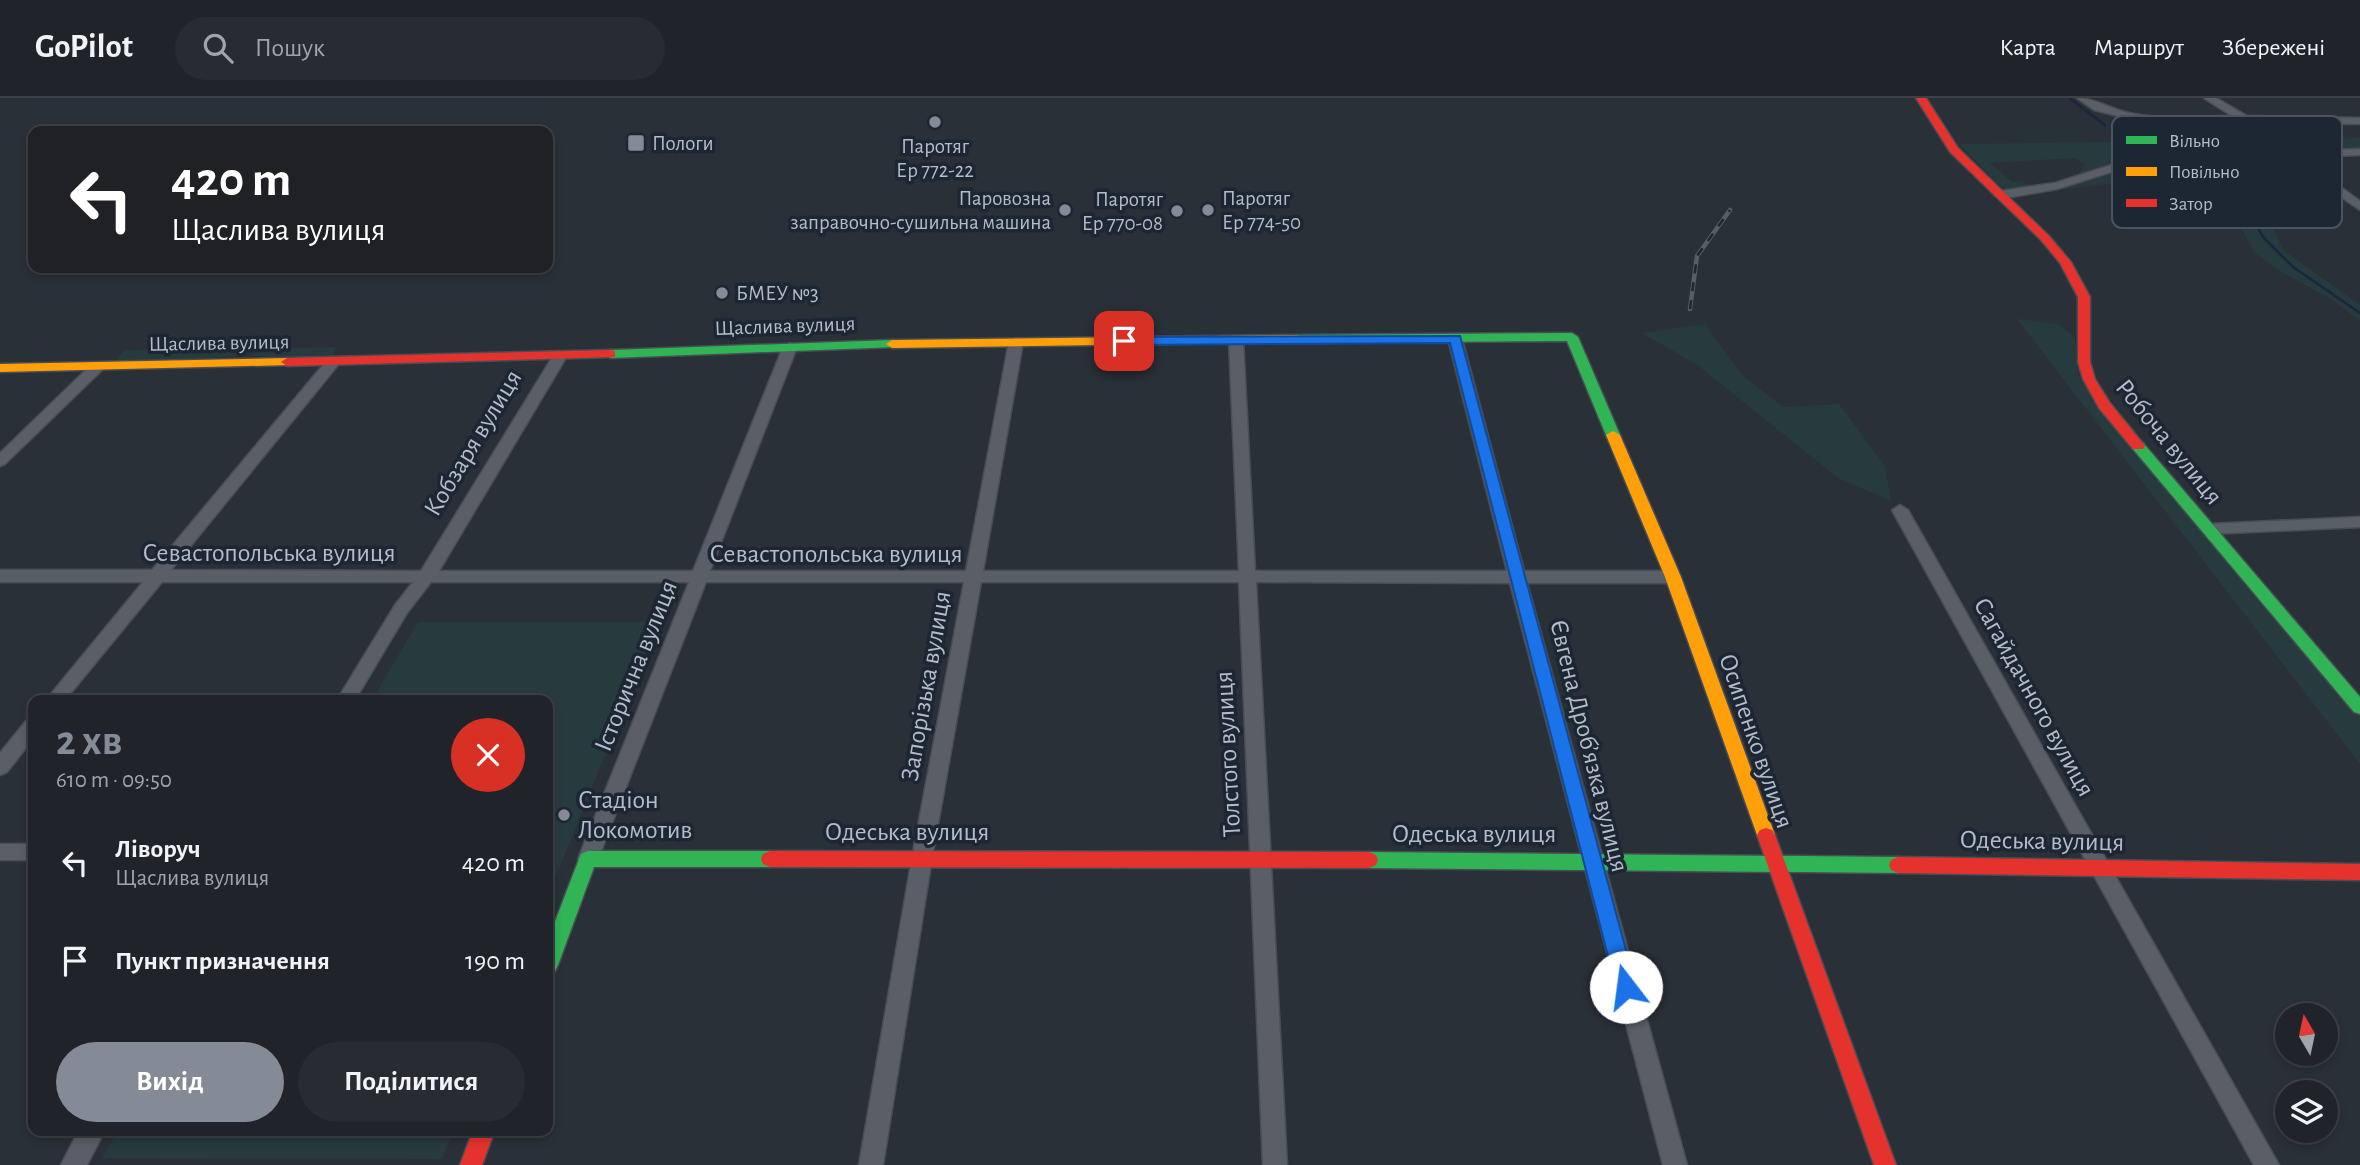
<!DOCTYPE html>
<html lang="uk">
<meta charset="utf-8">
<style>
:root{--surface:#20242a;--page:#282c32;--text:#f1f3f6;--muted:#a2a4a8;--line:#3d4147;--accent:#848b96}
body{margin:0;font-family:"Alegreya Sans",sans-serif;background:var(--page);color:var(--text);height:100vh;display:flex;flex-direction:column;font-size:26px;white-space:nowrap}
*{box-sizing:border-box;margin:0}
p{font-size:23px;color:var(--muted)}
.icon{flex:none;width:38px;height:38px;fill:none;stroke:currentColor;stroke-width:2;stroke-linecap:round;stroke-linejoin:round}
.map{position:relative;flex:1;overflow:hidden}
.drawer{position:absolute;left:28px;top:597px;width:525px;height:441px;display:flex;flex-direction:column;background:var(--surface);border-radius:14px;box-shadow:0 4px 10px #0003,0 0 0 2px var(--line)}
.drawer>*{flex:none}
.hud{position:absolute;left:28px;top:28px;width:525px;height:147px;border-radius:14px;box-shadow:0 4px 10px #0003,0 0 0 2px var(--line);background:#202124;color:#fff;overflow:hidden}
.needle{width:46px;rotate:351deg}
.tools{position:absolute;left:2275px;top:905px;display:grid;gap:14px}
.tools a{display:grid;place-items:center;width:63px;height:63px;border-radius:50%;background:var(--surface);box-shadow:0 4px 10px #0003,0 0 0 2px var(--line);font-size:35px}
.pin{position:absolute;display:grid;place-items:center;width:60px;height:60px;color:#fff;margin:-30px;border-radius:14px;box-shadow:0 4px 10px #0006}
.me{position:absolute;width:77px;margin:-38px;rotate:345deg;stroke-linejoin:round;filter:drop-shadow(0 0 5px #0008)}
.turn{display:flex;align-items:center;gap:24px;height:147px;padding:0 28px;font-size:32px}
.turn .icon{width:91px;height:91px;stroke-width:2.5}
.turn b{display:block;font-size:49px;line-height:60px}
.round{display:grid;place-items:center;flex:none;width:74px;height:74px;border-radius:37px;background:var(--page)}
.headline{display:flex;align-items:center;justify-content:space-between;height:119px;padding:0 28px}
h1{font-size:42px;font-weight:700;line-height:52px;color:var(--accent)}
.primary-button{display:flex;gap:14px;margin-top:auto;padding:14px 28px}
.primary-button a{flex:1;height:80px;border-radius:42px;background:var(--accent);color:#fff;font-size:28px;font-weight:700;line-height:80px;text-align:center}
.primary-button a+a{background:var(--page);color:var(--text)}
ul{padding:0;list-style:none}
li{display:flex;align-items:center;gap:21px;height:98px;padding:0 28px}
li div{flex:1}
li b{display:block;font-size:26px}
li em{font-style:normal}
header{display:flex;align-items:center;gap:42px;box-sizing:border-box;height:98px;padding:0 35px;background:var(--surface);border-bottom:2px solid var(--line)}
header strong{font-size:33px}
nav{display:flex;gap:38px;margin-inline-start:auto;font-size:24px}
.search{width:490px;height:63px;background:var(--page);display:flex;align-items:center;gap:18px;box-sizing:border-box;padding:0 24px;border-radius:38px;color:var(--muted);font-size:26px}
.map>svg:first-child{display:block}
</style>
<header>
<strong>GoPilot</strong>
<div class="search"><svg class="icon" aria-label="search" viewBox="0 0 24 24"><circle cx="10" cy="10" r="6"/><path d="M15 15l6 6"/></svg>Пошук</div>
<nav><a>Карта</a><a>Маршрут</a><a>Збережені</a></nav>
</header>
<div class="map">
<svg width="2360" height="1067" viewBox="0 0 2360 1067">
<rect width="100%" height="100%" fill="#2a3038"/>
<path fill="#273a3e" d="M2360,40v12l-196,5 -50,9 -35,10 6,-9 -9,-7 -86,5 22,19 11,-1 6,6 -19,2 -10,-3 -41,-42z
M2164,65l44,29 55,26 9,8 11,24 77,55v16l-29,-22 -55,-30 -22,-17 -17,-32 -17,-11 -75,-30 -86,11 75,-23z
M2017,221l41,5 17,14 3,37 35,50 247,290v49z
M1705,226l36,50 42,33 56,-3 46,62 6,35 -53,-23 -142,-114 -54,-31z
M337,249l-6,11 -79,-2 7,-8z
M248,250l-7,8 -122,6 -1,-5 7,-7z
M418,524h241l-111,274v-196h-176z
M118,1033v-1l335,1 -11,28 -340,-1z"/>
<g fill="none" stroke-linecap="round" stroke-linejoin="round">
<path stroke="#19273c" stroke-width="2.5" d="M2069,0l36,27
M2137,51l46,37 73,38 7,13 30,30 67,46"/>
<g stroke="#484c55" stroke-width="3">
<path id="street" d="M2077,0c19,0 37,13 57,16 32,6 65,2 98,2l-28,-18h12l31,18 113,2v6l-222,-3 -44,-11z
M2360,51v6l-61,2 61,44v9l-75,-52 -124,3 -37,7 -67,21 -57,10 -6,-4 6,-4 55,-8 63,-20 43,-8z
M1455,237l7,4 62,232h149l8,6 -8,6h-146l160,582h-24l-153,-582 -254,-1 31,583h-24l-24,-583h-258l-49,276 -49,307h-24l53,-307 52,-276h-258l-108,277 -3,6 -7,3 -7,-3 -3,-6 111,-277h-258l-24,31 -52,87h-18l58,-95 18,-23h-251l-97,118h-19l97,-118h-143v-12h152l176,-211 5,-1 7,4 -2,3 -167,205 250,1 132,-215 7,-4 7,4 -128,215h254l90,-224 7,-4 7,4 -87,224h256l43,-229 7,-4 7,4 -40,229h256l-10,-231 7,-4 7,4 12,231h252l-59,-232z
M97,265l5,1v6l-97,94 -5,2v-13l92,-89z
M1900,407l8,5 371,655h-25l-362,-655z
M2360,419v10l-151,7 -8,-5 8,-5z
M33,621v20l-26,33 -7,3v-22l26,-32z
M0,746h33v16h-33z
M79,1032h26l-18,35h-26z"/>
</g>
<g stroke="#484c55" stroke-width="3">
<path id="fast" d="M1572,235l6,4 42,98 -2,3 -5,1 -7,-4 -39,-94 -271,2 -6,-4 6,-4z
M892,242l4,1v6l-285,11 -6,-4 6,-4z
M2138,344l5,1 217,254v17l-6,-2 -221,-263 -2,-3z
M588,753h182l7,3 2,5 -2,5 -7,3h-176l-36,98 -3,6 -7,3v-34l31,-81 2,-5z
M1369,754l529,5 7,3 2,5 -2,5 -7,3 -529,-5 -7,-3 -2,-5 2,-5z"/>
</g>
<g stroke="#484c55" stroke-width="3">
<path id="slow" d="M1296,237l4,1v6l-408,6 -6,-4 6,-4z
M287,260l4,1v6l-291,7v-8z
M1613,333l7,4 61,142 94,258 -3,5 -6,2 -6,-2 -3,-5 -92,-258 -59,-142z"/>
</g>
<g stroke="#484c55" stroke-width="3">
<path id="jam" d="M1916,0h10l32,50 91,88 22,26 19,35v65l5,17 15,24 35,43 -2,3h-10l-34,-41 -16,-29 -5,-17v-65l-18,-34 -19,-23 -91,-88z
M611,252l4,1v6l-328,9 -6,-4 6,-4z
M1766,730l6,2 3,5 121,330h-22l-117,-330 3,-5z
M770,753l599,1 7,3 2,5 -2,5 -7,3 -599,-1 -7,-3 -2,-5 2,-5z
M1898,759l462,7v16l-462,-7 -7,-3 -2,-5 2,-5z
M473,1032h22l-13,35h-22z"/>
</g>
<use href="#street" fill="#5a5e66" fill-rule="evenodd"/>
<use href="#fast" fill="#30b455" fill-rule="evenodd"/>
<use href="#slow" fill="#ff9f0a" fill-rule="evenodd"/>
<use href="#jam" fill="#e5322d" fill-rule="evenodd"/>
<g stroke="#595d64" stroke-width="4.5">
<path id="rail" d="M1690,211l7,-53 33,-46"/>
</g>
<use href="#rail" stroke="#1d2633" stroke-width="2.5" stroke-dasharray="9" stroke-linecap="butt"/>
</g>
<path fill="#1a73e8" stroke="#114b97" stroke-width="2" d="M1460,238l176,651 -3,6 -7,3 -7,-3 -3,-6 -166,-644 -326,2 -6,-4 6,-4z"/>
<g fill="#848b96" stroke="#1d2633" stroke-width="2.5">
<circle cx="935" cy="24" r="7"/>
<rect x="627" y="36" width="18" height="18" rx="3.5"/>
<circle cx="1065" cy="112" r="7"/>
<circle cx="1208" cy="112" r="7"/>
<circle cx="1177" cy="113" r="7"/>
<circle cx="722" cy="195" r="7"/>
<circle cx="564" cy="717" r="7"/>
</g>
<g text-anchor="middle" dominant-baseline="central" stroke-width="7" stroke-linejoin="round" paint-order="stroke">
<g font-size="21" fill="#b4bcc9" stroke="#1d2633" text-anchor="start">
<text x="652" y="45">Пологи</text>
<text x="935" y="48" text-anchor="middle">Паротяг<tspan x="935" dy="24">Ер 772-22</tspan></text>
<text x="1051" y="100" text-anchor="end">Паровозна<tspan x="1051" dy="24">заправочно-сушильна машина</tspan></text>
<text x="1222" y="100">Паротяг<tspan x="1222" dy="24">Ер 774-50</tspan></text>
<text x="1163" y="101" text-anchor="end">Паротяг<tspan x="1163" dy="24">Ер 770-08</tspan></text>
<text x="736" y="195">БМЕУ №3</text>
</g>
<g font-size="21" fill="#b4bcc9" stroke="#1d2633">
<text transform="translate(785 228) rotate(-2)">Щаслива вулиця</text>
<text transform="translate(219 245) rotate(-1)">Щаслива вулиця</text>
</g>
<g font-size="26" fill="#b4bcc9" stroke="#1d2633">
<text transform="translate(2169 344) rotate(51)">Робоча вулиця</text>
<text transform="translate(473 345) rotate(-59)">Кобзаря вулиця</text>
<text x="269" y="455">Севастопольська вулиця</text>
<text x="836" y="456">Севастопольська вулиця</text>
<text transform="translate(636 568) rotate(-68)">Історична вулиця</text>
<text transform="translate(926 588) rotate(-80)">Запорізька вулиця</text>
<text transform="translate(2034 599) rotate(61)">Сагайдачного вулиця</text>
<text transform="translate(1756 643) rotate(71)">Осипенко вулиця</text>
<text transform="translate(1589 648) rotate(76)">Євгена Дроб’язка вулиця</text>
<text transform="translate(1228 656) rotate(-93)">Толстого вулиця</text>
<text x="907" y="734">Одеська вулиця</text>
<text x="1474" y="736">Одеська вулиця</text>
<text transform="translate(2042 743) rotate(1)">Одеська вулиця</text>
</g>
<g font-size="26" fill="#b4bcc9" stroke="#1d2633" text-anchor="start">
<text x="578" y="702">Стадіон<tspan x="578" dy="30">Локомотив</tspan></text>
</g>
</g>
<rect x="2112" y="18" width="230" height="112" rx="10" fill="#1d2633" stroke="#4a5360" stroke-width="2"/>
<rect x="2126" y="38" width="31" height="8" fill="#30b455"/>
<rect x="2126" y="69" width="31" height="9" fill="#ff9f0a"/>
<rect x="2126" y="101" width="31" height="8" fill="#e5322d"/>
<g font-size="19" fill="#b4bcc9">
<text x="2169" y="49">Вільно</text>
<text x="2169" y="80">Повільно</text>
<text x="2169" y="112">Затор</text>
</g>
</svg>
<div class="tools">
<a><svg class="needle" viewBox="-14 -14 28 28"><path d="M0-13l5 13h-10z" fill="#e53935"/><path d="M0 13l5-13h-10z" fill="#a2a4a8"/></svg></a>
<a><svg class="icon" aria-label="layers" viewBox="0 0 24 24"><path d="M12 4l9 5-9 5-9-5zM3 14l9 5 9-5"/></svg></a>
</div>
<div class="pin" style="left:1124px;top:243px;background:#d93025"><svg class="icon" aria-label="arrive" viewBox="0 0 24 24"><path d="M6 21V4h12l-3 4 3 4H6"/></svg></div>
<svg class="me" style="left:1626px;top:889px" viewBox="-20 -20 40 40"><circle r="19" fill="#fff"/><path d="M0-13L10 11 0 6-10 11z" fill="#1a73e8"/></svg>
<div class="hud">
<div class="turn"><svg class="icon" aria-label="left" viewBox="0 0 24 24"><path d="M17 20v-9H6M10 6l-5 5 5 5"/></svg><div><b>420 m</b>Щаслива вулиця</div></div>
</div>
<section class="drawer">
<div class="headline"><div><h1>2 хв</h1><p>610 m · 09:50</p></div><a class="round" style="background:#d93025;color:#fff"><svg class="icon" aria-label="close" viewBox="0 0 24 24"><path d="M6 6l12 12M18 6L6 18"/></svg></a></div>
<ul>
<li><svg class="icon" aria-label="left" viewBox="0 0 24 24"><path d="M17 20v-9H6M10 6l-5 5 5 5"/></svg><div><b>Ліворуч</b><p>Щаслива вулиця</p></div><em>420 m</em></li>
<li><svg class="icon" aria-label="arrive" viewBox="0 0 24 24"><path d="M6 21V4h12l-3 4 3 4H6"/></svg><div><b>Пункт призначення</b></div><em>190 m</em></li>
</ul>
<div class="primary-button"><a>Вихід</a><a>Поділитися</a></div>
</section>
</div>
